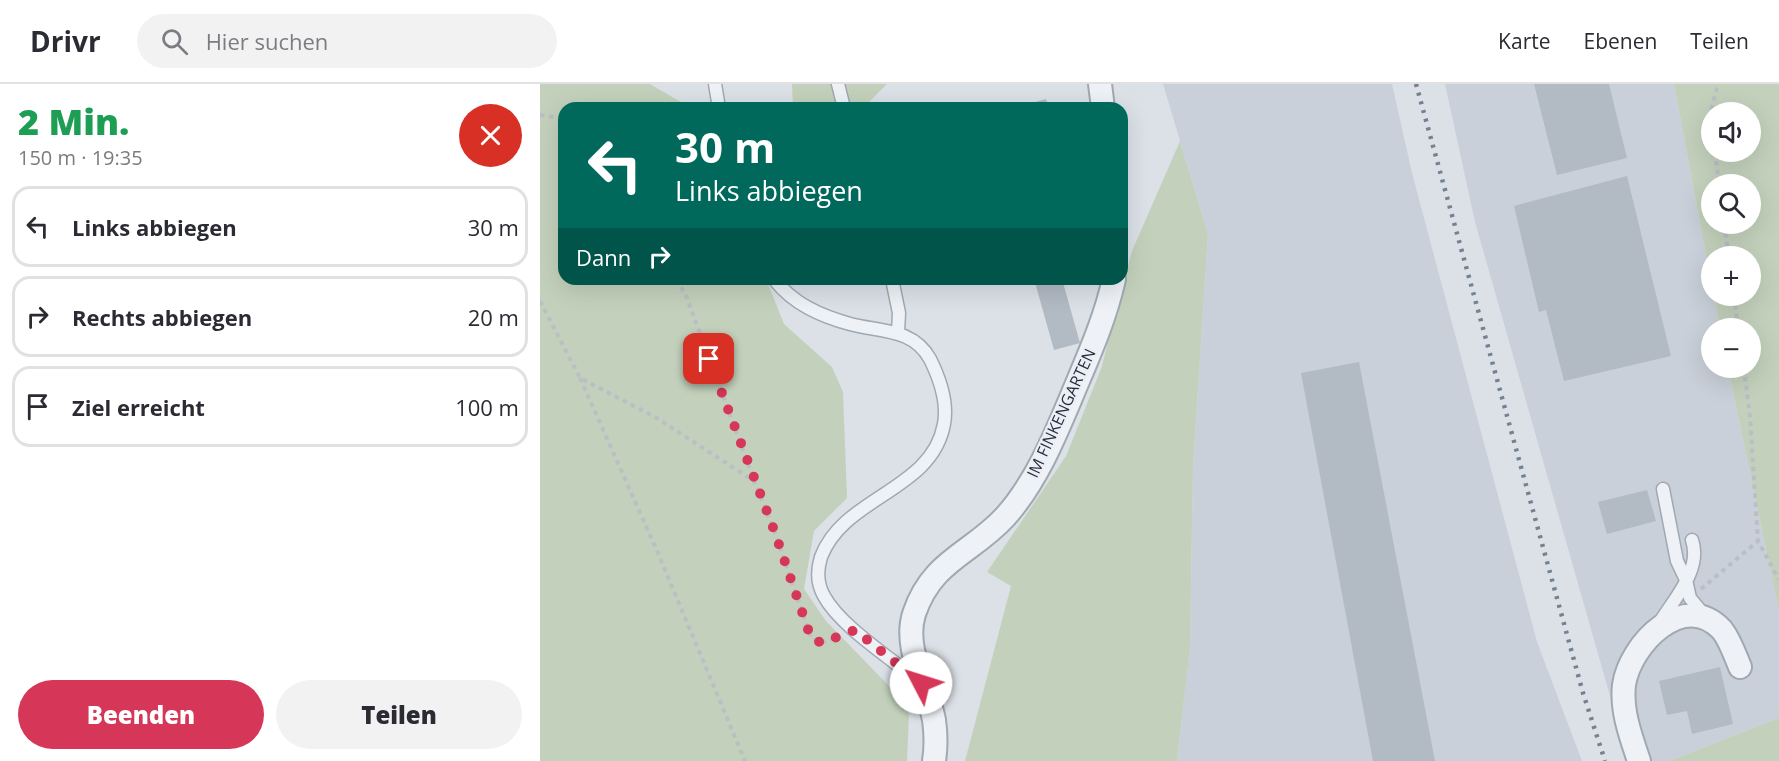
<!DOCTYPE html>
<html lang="de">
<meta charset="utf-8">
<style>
:root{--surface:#fff;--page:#f2f2f3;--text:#2b2b33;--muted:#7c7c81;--line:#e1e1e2;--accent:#d63657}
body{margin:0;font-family:"Open Sans",sans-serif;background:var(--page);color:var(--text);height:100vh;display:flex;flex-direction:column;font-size:22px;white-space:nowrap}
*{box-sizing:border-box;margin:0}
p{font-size:20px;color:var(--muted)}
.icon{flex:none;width:33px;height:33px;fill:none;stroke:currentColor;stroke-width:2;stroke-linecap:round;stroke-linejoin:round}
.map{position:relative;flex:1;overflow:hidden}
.side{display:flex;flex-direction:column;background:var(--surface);width:540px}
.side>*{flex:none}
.top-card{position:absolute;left:18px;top:18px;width:570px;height:183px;border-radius:18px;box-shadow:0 6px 24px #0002;background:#00695c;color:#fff;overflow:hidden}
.tools{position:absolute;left:1161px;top:18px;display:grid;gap:12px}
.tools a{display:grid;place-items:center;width:60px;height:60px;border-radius:50%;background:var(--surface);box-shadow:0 6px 24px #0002;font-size:30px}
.pin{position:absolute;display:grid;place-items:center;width:51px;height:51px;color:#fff;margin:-26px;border-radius:12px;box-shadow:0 3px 9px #0006}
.me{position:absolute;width:66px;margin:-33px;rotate:310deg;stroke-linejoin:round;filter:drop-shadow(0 0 4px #0008)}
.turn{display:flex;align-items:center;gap:21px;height:126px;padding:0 18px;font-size:27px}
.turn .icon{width:78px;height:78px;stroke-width:2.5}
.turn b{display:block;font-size:42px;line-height:51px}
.then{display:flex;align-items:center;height:57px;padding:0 18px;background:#0003;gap:12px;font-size:22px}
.round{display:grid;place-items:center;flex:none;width:63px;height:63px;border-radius:32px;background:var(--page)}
.head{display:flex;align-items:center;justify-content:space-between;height:102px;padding:0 18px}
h1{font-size:36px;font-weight:800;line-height:45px;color:#1e9e55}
.button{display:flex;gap:12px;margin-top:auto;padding:12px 18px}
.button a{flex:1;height:69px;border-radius:36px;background:var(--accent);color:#fff;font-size:24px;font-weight:800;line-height:69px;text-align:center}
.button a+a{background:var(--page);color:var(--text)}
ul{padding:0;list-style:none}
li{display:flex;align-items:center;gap:18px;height:81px;margin:0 12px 9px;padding:0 6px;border:3px solid var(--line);border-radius:18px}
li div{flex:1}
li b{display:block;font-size:22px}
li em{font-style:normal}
header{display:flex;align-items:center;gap:36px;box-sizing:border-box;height:84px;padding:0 30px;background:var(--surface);border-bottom:2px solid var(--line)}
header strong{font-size:28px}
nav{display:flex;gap:33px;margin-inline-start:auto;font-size:21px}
.search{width:420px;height:54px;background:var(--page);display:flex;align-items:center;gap:15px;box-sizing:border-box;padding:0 21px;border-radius:33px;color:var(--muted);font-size:22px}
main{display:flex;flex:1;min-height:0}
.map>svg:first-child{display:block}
</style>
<header>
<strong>Drivr</strong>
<div class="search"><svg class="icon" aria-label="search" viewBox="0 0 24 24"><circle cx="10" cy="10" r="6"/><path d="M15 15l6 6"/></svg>Hier suchen</div>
<nav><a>Karte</a><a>Ebenen</a><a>Teilen</a></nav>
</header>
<main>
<section class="side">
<div class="head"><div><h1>2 Min.</h1><p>150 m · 19:35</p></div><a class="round" style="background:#d93025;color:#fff"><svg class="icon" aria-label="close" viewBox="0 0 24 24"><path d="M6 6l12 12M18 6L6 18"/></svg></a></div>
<ul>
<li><svg class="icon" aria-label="left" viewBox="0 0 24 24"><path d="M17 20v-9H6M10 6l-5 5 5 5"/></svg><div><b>Links abbiegen</b></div><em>30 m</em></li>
<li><svg class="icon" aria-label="right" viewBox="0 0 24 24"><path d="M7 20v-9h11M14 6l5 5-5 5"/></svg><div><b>Rechts abbiegen</b></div><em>20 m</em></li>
<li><svg class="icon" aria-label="arrive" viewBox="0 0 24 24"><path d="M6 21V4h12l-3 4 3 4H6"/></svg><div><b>Ziel erreicht</b></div><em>100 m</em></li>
</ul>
<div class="button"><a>Beenden</a><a>Teilen</a></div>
</section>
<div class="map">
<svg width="1239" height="677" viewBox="0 0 1239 677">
<rect width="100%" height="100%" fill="#dbe1e7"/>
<path fill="#c9d0d9" d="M623,0h229l20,89 125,469 45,119h-405l13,-113 3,-181 15,-233z
M905,0h229l37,198 1,14h2l6,32h-8v40h16l51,243v107l-110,43h-21l-22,-9 -151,-530z"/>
<path fill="#c3d1bc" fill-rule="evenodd" d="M0,0h110l41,24h-127v171h202l18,45 48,43 11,25 4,106 -33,33 -10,58 22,32 64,66 19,27 -2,47h-367z
M252,0h95l-24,24h-70z
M1134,0h105v527l-51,-243h22v-40h-30l-6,-32h36v-40h-38l-1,26zM1210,28v40h-38v-40zM1172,100h38v40h-38z
M640,57l28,93 -15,233 -3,181 -13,113h-212l46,-175 -24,-14 79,-116 35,-87 31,-118z
M1239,634v43h-110z"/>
<path fill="#b2bac4" d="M994,0h75l18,74 -70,17z
M506,15l3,9h-27l-1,-2z
M1087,92l44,180 -107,25 -18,-71 -7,2 -25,-106z
M494,195h28l18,64 -26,7z
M819,278l76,399h-62l-72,-388z
M1107,406l9,31 -49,13 -9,-32z
M1180,583l13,57 -41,10 -5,-23 -20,4 -8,-34z"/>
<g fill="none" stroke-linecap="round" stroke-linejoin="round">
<g stroke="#a0a8b1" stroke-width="15">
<path id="lane" d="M175,0l4,24
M298,0l6,24
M234,195c19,25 47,37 76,45 30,8 63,4 80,35 10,20 18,43 14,65 -12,67 -100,72 -123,133 -4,13 -4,27 3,39 16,30 67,62 94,85
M352,195l7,34 -1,19
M1123,405l14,72 9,19 4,18 16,19
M1120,538c15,-24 42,-53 32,-82"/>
</g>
<g stroke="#a0a8b1" stroke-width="26">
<path id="street" d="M560,0l3,24
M394,677c2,-13 2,-27 0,-41 -6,-33 -31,-71 -20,-106 18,-54 57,-60 91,-97 34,-38 53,-89 73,-136 14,-33 28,-66 36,-102
M1099,677c-8,-24 -18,-50 -15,-76 6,-41 60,-96 98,-55 8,10 13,25 18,37"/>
</g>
<path stroke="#b9bfc5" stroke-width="4" stroke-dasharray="4.5 4.5" stroke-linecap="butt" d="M0,31l21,3 3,3
M1172,43l-2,-13 8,-30
M1175,68l4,32
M1184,140l5,32
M137,195l10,19 67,182
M1194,212l4,32
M0,217l40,77 75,39 99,64 20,49 37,108 11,5 17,-7
M1204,284l6,49 8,124 21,39
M40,294l78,175 87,208
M1161,505l57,-48"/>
<use href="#lane" stroke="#eef1f5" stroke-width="12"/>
<use href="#street" stroke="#eef1f5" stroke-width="22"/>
<path stroke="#748191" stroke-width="4.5" stroke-dasharray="3 6" stroke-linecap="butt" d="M876,0l167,609 22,68"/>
</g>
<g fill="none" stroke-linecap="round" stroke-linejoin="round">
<path stroke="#d63657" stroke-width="10" stroke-dasharray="0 18" d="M169,275l65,171 37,108 11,5 33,-13 66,53"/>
</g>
<g text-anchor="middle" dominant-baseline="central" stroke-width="4.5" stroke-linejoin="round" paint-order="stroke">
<g font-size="16" fill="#242f3e" stroke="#ebeff5">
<text transform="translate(521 329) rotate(-65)">IM FINKENGARTEN</text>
</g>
</g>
</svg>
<div class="tools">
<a><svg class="icon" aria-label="sound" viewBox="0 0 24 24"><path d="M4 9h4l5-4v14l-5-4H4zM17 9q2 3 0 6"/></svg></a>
<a><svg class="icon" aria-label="search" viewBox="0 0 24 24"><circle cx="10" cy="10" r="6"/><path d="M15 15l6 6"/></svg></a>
<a>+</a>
<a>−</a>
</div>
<div class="pin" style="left:169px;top:275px;background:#d93025"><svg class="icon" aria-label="arrive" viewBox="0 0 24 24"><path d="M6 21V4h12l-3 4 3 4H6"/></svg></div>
<svg class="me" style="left:381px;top:599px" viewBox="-20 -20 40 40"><circle r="19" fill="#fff"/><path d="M0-13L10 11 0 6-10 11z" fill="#d63657"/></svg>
<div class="top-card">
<div class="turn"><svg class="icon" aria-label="left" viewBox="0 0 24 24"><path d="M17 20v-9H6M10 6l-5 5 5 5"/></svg><div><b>30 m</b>Links abbiegen</div></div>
<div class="then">Dann<svg class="icon" aria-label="right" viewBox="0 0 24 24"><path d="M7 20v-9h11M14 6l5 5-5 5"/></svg></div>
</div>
</div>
</main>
